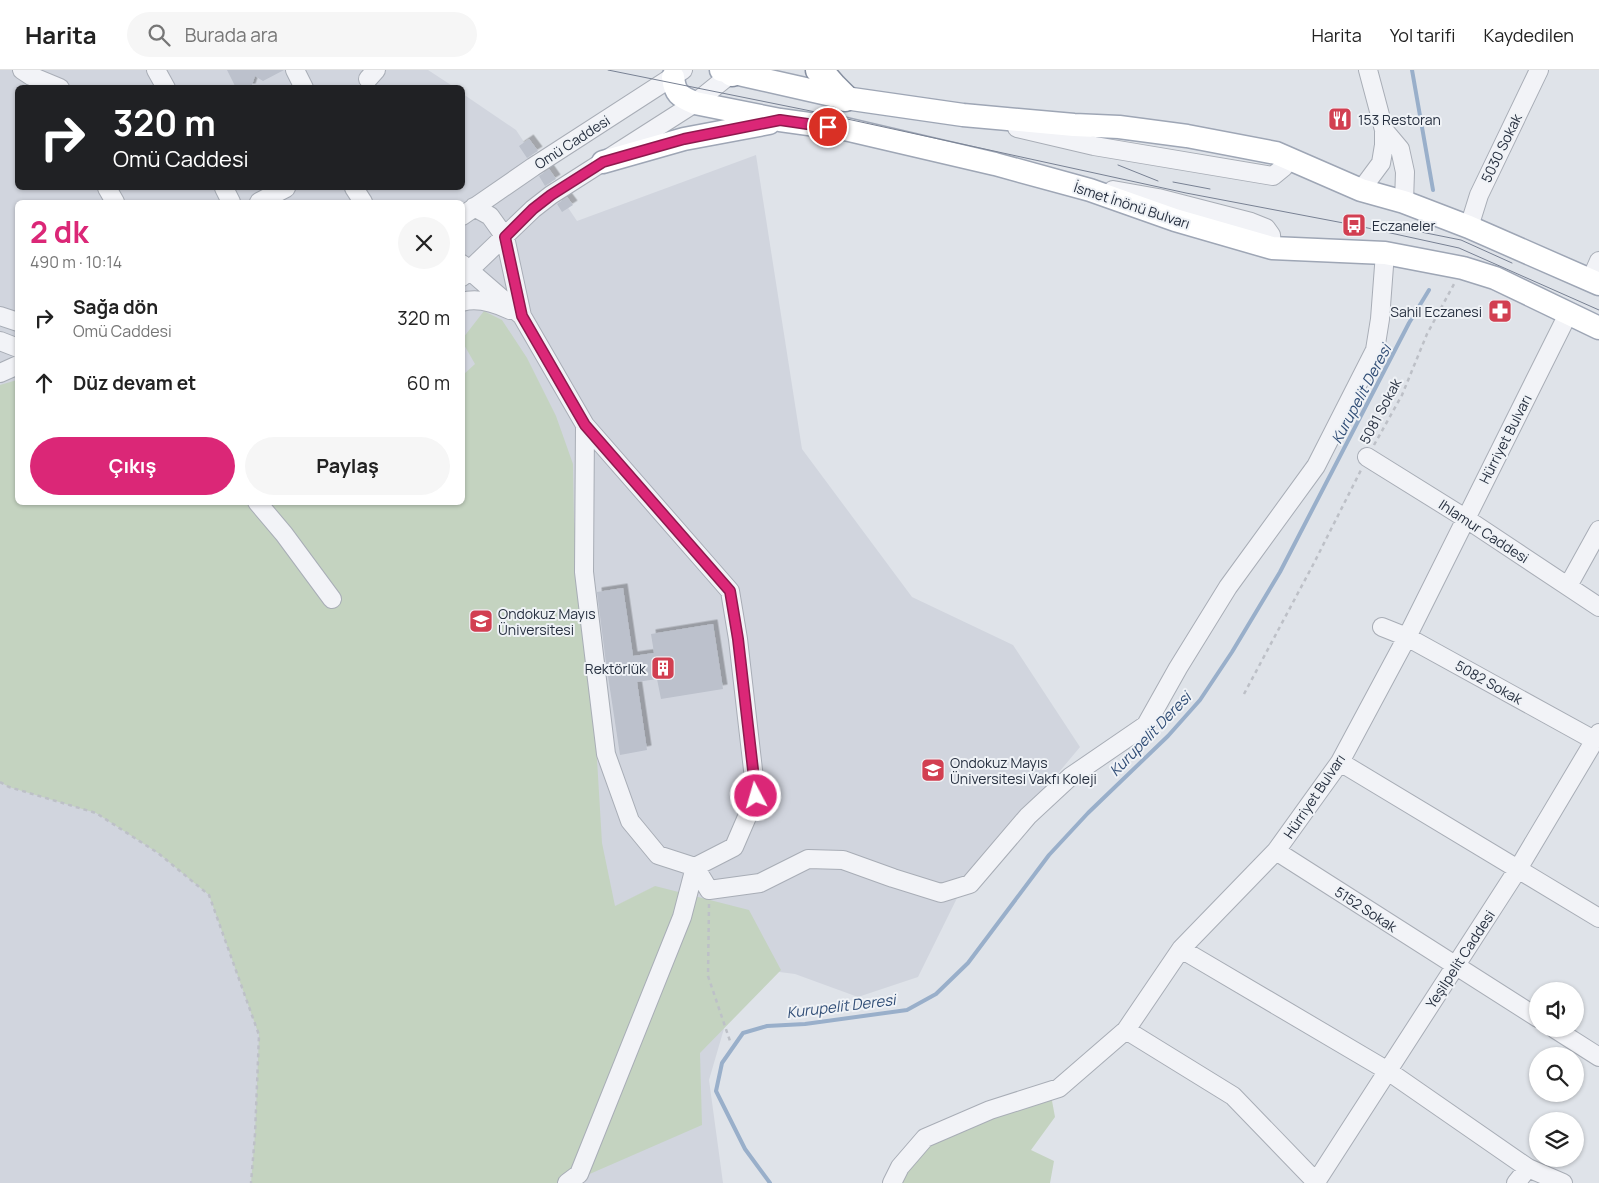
<!DOCTYPE html>
<html lang="tr">
<meta charset="utf-8">
<style>
:root{--surface:#fff;--page:#f6f6f6;--text:#222;--muted:#767676;--line:#e0e0e0;--accent:#db2777}
body{margin:0;font-family:Manrope,sans-serif;background:var(--page);color:var(--text);height:100vh;display:flex;flex-direction:column;font-size:19px;white-space:nowrap}
*{box-sizing:border-box;margin:0}
p{font-size:16px;color:var(--muted)}
.icon{flex:none;width:28px;height:28px;fill:none;stroke:currentColor;stroke-width:2;stroke-linecap:round;stroke-linejoin:round}
.map{position:relative;flex:1;overflow:hidden}
.details{position:absolute;left:15px;top:130px;width:450px;height:305px;display:flex;flex-direction:column;background:var(--surface);border-radius:8px;box-shadow:0 1px 4px #0004}
.details>*{flex:none}
.hud{position:absolute;left:15px;top:15px;width:450px;height:105px;border-radius:8px;box-shadow:0 1px 4px #0004;background:#202124;color:#fff;overflow:hidden}
.controls{position:absolute;left:1529px;top:912px;display:grid;gap:10px}
.controls a{display:grid;place-items:center;width:55px;height:55px;border-radius:50%;background:var(--surface);box-shadow:0 1px 4px #0004;font-size:25px}
.pin{position:absolute;display:grid;place-items:center;width:42px;height:42px;color:#fff;margin:-21px;border:2px solid #fff;border-radius:50%;box-shadow:0 1px 5px #0007}
.me{position:absolute;width:55px;margin:-28px;rotate:354deg;stroke-linejoin:round;filter:drop-shadow(0 0 4px #0008)}
.turn{display:flex;align-items:center;gap:18px;height:105px;padding:0 15px;font-size:22px}
.turn .icon{width:65px;height:65px;stroke-width:2.5}
.turn b{display:block;font-size:35px;line-height:42px}
.round{display:grid;place-items:center;flex:none;width:52px;height:52px;border-radius:26px;background:var(--page)}
.headline{display:flex;align-items:center;justify-content:space-between;height:85px;padding:0 15px}
h1{font-size:30px;font-weight:700;line-height:38px;color:var(--accent)}
.primary-button{display:flex;gap:10px;margin-top:auto;padding:10px 15px}
.primary-button a{flex:1;height:58px;border-radius:30px;background:var(--accent);color:#fff;font-size:20px;font-weight:700;line-height:58px;text-align:center}
.primary-button a+a{background:var(--page);color:var(--text)}
ul{padding:0;list-style:none}
li{display:flex;align-items:center;gap:15px;height:65px;padding:0 15px}
li div{flex:1}
li b{display:block;font-size:19px}
li em{font-style:normal}
header{display:flex;align-items:center;gap:30px;box-sizing:border-box;height:70px;padding:0 25px;background:var(--surface);border-bottom:1px solid var(--line)}
header strong{font-size:24px}
nav{display:flex;gap:28px;margin-inline-start:auto;font-size:18px}
.search{width:350px;height:45px;background:var(--page);display:flex;align-items:center;gap:12px;box-sizing:border-box;padding:0 18px;border-radius:28px;color:var(--muted);font-size:19px}
.map>svg:first-child{display:block}
</style>
<header>
<strong>Harita</strong>
<div class="search"><svg class="icon" aria-label="search" viewBox="0 0 24 24"><circle cx="10" cy="10" r="6"/><path d="M15 15l6 6"/></svg>Burada ara</div>
<nav><a>Harita</a><a>Yol tarifi</a><a>Kaydedilen</a></nav>
</header>
<div class="map">
<svg width="1599" height="1113" viewBox="0 0 1599 1113">
<defs>
<filter id="shadow"><feDropShadow dx="4.5" dy="-4.5" stdDeviation="0" flood-color="#0004"/></filter>
</defs>
<rect width="100%" height="100%" fill="#dfe3e9"/>
<path fill="#d1d5de" fill-rule="evenodd" d="M0,0h428l26,17 -436,1v100h444l1,-94 53,36 61,91 179,-66 46,294 110,148 101,48 67,102 -118,141 -44,89 -60,20 -63,-23 -53,-7 -33,113 14,103h-723zM18,132h444v300h-444z"/>
<path fill="#c4d3c0" d="M484,241l18,9 25,38 29,58 17,48 1,56 23,239 5,84 13,63 40,-20 94,24 32,60 -81,83 2,72 -133,58h-318l4,-49 4,-99 -50,-140 -51,-42 -62,-40 -87,-26 -9,-5v-397l17,-5 1,122h444l1,-127 12,-11 -12,-21v-5z
M1050,1020l5,27 -24,33 23,11 -4,22h-158l33,-45z"/>
<g fill="none" stroke-linecap="round" stroke-linejoin="round">
<path stroke="#99afca" stroke-width="4" d="M1412,0l21,120
M770,1113l-25,-34 -29,-58 6,-28 21,-30 24,-7 38,-2 102,-14 29,-16 32,-31 81,-108 39,-42 80,-77 32,-36 32,-48 48,-80 129,-249 20,-33"/>
</g>
<path fill="#bcc1cc" filter="url(#shadow)" d="M227,0h57l-21,11 -8,-5 -4,12h-15z
M529,69l9,12 -11,7 -8,-12z
M549,99l7,10 -11,7 -6,-10z
M567,127l6,8 -11,7 -5,-8z
M623,518l10,68 21,-3 -3,-19 62,-10 10,65 -62,10 -4,-20 -20,3 10,68 -27,5 -14,-92 -9,-71z"/>
<g fill="none" stroke-linecap="round" stroke-linejoin="round">
<g stroke="#a8adb6" stroke-width="20">
<path id="minor" d="M22,0l9,6 29,12
M156,0l10,18
M295,0l9,18
M1368,0l16,60 16,19 5,23 -1,30
M368,9l8,-9
M1017,58l77,18 179,30 11,-9 1,-10
M107,118l8,14
M224,118l7,14
M354,118l9,14
M1113,120l45,8 93,24 15,6 5,7 1,13
M1361,120l20,-27 3,-18v-15
M259,132l27,-14
M474,137l16,9 15,21 17,79
M462,146l71,-49 150,-97
M1469,157l10,-32 60,-125
M462,194l60,52 63,109 145,166 8,48 18,157 -22,51 -39,20 -37,-12 -28,-34 -24,-67 -22,-182 1,-147
M462,207l71,-68 18,-14 144,-92 37,-30
M1591,209l8,-18
M462,232c16,-5 33,1 48,8
M0,246l18,6
M0,271l18,7
M0,303l18,-8
M1367,387l98,61 134,89
M257,432l27,32 48,65
M1568,516l31,-56
M1382,557l25,10 187,103
M1340,692l259,156
M1276,781l262,167
M1181,879l207,122 140,97 35,15
M1555,959l44,28
M1316,1112l202,-313 81,-136
M567,1113l12,-9 103,-257 13,-50 14,23 51,-7 48,-24 35,1 50,18 48,15 29,-9 58,-68 42,-39 76,-52 32,-57 50,-81 88,-121 59,-116 5,-31 5,-66
M892,1113l8,-16 25,-29 65,-28 69,-22 67,-58
M1317,1113l-84,-87 -107,-66 55,-81 95,-98 64,-89 67,-125 162,-325
M1516,1113l12,-15"/>
</g>
<g stroke="#9ea6b5" stroke-width="25">
<path id="major" d="M721,0l124,28 118,17 111,10 45,2 68,9 89,17 85,37 43,12 65,25 130,57
M673,7c2,17 6,19 22,26l85,17 65,9 150,35 95,26 85,30 97,28 113,5 78,15 32,10 104,50
M603,92l81,-23 85,-16"/>
</g>
<g stroke="#868fa0" stroke-width="29">
<path id="highway" d="M819,0l15,17 11,11
M732,3l7,-3"/>
</g>
<path stroke="#bdc0c7" stroke-width="2.5" stroke-dasharray="4 4" stroke-linecap="butt" d="M1374,375l28,-50 25,-61 27,-50
M1244,624l70,-131 47,-93
M0,712l9,5 87,26 62,40 51,42 50,140 -4,99 -4,49
M709,834l-1,72 22,65"/>
<use href="#minor" stroke="#f2f3f7" stroke-width="18"/>
<use href="#major" stroke="#fff" stroke-width="22"/>
<use href="#highway" stroke="#fff" stroke-width="26"/>
<path stroke="#788193" stroke-width="1" d="M608,0l198,40 380,83 168,32 105,23 140,62
M1118,95l40,16
M1173,112l37,7
M1396,157l65,13 51,23"/>
</g>
<g fill="none" stroke-linecap="round" stroke-linejoin="round">
<g stroke="#8e194d" stroke-width="12">
<path id="route" d="M756,726l-18,-157 -8,-48 -145,-166 -63,-109 -17,-79 28,-28 18,-14 52,-33 81,-23 96,-19 48,7"/>
</g>
<use href="#route" stroke="#db2777" stroke-width="9"/>
</g>
<defs>
<g id="restaurant-square" transform="scale(1.25)"><rect x="-9" y="-9" width="18" height="18" rx="4" fill="#d23f51" stroke="#eff2f6"/><path d="M-5-6h1v4h1v-4h1v4h1v-4h1v5L-1.5 .5V6h-2V.5L-5-1ZM5-6V6H3V1.5H1.5Q1.5-4 5-6Z" fill="#fff"/></g>
<g id="bus-square" transform="scale(1.25)"><rect x="-9" y="-9" width="18" height="18" rx="4" fill="#d23f51" stroke="#eff2f6"/><path d="M-5-6H5V4H4V6H2V4H-2V6H-4V4H-5ZM-3.5-4V0h7V-4ZM-3.5 1.2v1.5H-2V1.2ZM2 1.2v1.5H3.5V1.2Z" fill="#fff"/></g>
<g id="pharmacy-square" transform="scale(1.25)"><rect x="-9" y="-9" width="18" height="18" rx="4" fill="#d23f51" stroke="#eff2f6"/><path d="M-2-6h4v4h4v4h-4v4h-4v-4h-4v-4h4Z" fill="#fff"/></g>
<g id="university-square" transform="scale(1.25)"><rect x="-9" y="-9" width="18" height="18" rx="4" fill="#d23f51" stroke="#eff2f6"/><path d="M0-5L7-2L0 1L-7-2ZM-4 1L0 2.5L4 1V4Q0 6-4 4Z" fill="#fff"/></g>
<g id="building-square" transform="scale(1.25)"><rect x="-9" y="-9" width="18" height="18" rx="4" fill="#d23f51" stroke="#eff2f6"/><path d="M-4-6H4V6H1V3H-1V6H-4ZM-2.5-4.3h1.7v1.8h-1.7ZM.8-4.3h1.7v1.8H.8ZM-2.5-1h1.7V.8h-1.7ZM.8-1h1.7V.8H.8Z" fill="#fff"/></g>
<g id="school-square" transform="scale(1.25)"><rect x="-9" y="-9" width="18" height="18" rx="4" fill="#d23f51" stroke="#eff2f6"/><path d="M0-5L7-2L0 1L-7-2ZM-4 1L0 2.5L4 1V4Q0 6-4 4Z" fill="#fff"/></g>
</defs>
<g fill-rule="evenodd">
<use href="#restaurant-square" x="1340" y="49"/>
<use href="#bus-square" x="1354" y="155"/>
<use href="#pharmacy-square" x="1500" y="241"/>
<use href="#university-square" x="481" y="551"/>
<use href="#building-square" x="663" y="598"/>
<use href="#school-square" x="933" y="700"/>
</g>
<g text-anchor="middle" dominant-baseline="central" stroke-width="4" stroke-linejoin="round" paint-order="stroke">
<g font-size="14" fill="#273040" stroke="#eff2f6" text-anchor="start">
<text x="1358" y="49">153 Restoran</text>
<text x="1372" y="155">Eczaneler</text>
<text x="1482" y="241" text-anchor="end">Sahil Eczanesi</text>
<text x="498" y="543">Ondokuz Mayıs<tspan x="498" dy="16">Üniversitesi</tspan></text>
<text x="646" y="598" text-anchor="end">Rektörlük</text>
<text x="950" y="692">Ondokuz Mayıs<tspan x="950" dy="16">Üniversitesi Vakfı Koleji</tspan></text>
</g>
<g font-size="14" fill="#273040" stroke="#eff2f6">
<text transform="translate(572 72) rotate(-33)">Omü Caddesi</text>
<text transform="translate(1501 78) rotate(-64)">5030 Sokak</text>
<text transform="translate(1132 135) rotate(18)">İsmet İnönü Bulvarı</text>
<text transform="translate(1380 341) rotate(-62)">5081 Sokak</text>
<text transform="translate(1505 369) rotate(-63)">Hürriyet Bulvarı</text>
<text transform="translate(1484 461) rotate(33)">Ihlamur Caddesi</text>
<text transform="translate(1489 612) rotate(29)">5082 Sokak</text>
<text transform="translate(1314 726) rotate(-56)">Hürriyet Bulvarı</text>
<text transform="translate(1366 839) rotate(33)">5152 Sokak</text>
<text transform="translate(1460 889) rotate(-57)">Yeşilpelit Caddesi</text>
</g>
<g font-size="15" font-style="italic" fill="#304d76" stroke="#eff2f6">
<text transform="translate(1361 324) rotate(-62)">Kurupelit Deresi</text>
<text transform="translate(1150 664) rotate(-46)">Kurupelit Deresi</text>
<text transform="translate(841 936) rotate(-7)">Kurupelit Deresi</text>
</g>
</g>
</svg>
<div class="controls">
<a><svg class="icon" aria-label="sound" viewBox="0 0 24 24"><path d="M4 9h4l5-4v14l-5-4H4zM17 9q2 3 0 6"/></svg></a>
<a><svg class="icon" aria-label="search" viewBox="0 0 24 24"><circle cx="10" cy="10" r="6"/><path d="M15 15l6 6"/></svg></a>
<a><svg class="icon" aria-label="layers" viewBox="0 0 24 24"><path d="M12 4l9 5-9 5-9-5zM3 14l9 5 9-5"/></svg></a>
</div>
<div class="pin" style="left:828px;top:57px;background:#d93025"><svg class="icon" aria-label="arrive" viewBox="0 0 24 24"><path d="M6 21V4h12l-3 4 3 4H6"/></svg></div>
<svg class="me" style="left:756px;top:726px" viewBox="-20 -20 40 40"><circle r="17" fill="#db2777" stroke="#fff" stroke-width="3"/><path d="M0-11L8 9 0 5-8 9z" fill="#fff"/></svg>
<div class="hud">
<div class="turn"><svg class="icon" aria-label="right" viewBox="0 0 24 24"><path d="M7 20v-9h11M14 6l5 5-5 5"/></svg><div><b>320 m</b>Omü Caddesi</div></div>
</div>
<section class="details">
<div class="headline"><div><h1>2 dk</h1><p>490 m · 10:14</p></div><a class="round"><svg class="icon" aria-label="close" viewBox="0 0 24 24"><path d="M6 6l12 12M18 6L6 18"/></svg></a></div>
<ul>
<li><svg class="icon" aria-label="right" viewBox="0 0 24 24"><path d="M7 20v-9h11M14 6l5 5-5 5"/></svg><div><b>Sağa dön</b><p>Omü Caddesi</p></div><em>320 m</em></li>
<li><svg class="icon" aria-label="ahead" viewBox="0 0 24 24"><path d="M12 20V5M6 11l6-6 6 6"/></svg><div><b>Düz devam et</b></div><em>60 m</em></li>
</ul>
<div class="primary-button"><a>Çıkış</a><a>Paylaş</a></div>
</section>
</div>
